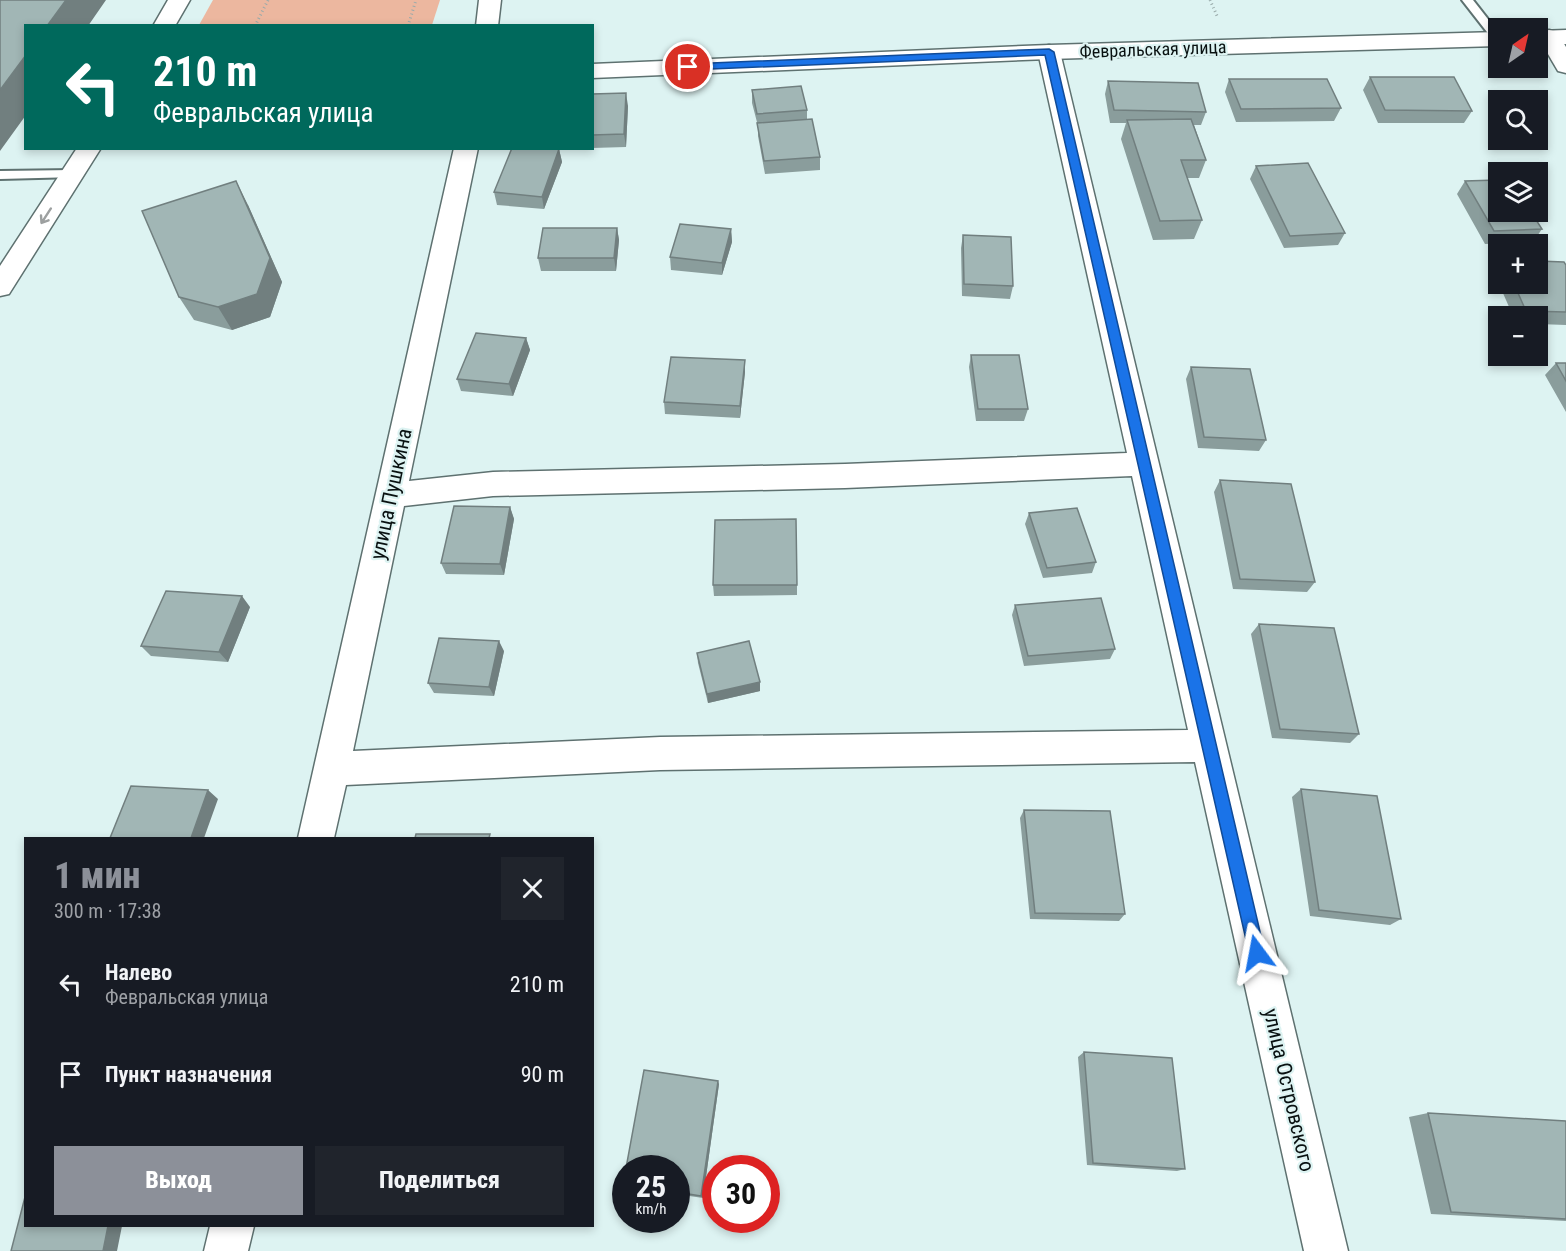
<!DOCTYPE html>
<html lang="ru">
<meta charset="utf-8">
<style>
:root{--surface:#171b24;--page:#20242c;--text:#f1f3f6;--muted:#9ea1a6;--accent:#8c9099}
body{margin:0;font-family:"Roboto Condensed",sans-serif;background:var(--page);color:var(--text);height:100vh;display:flex;flex-direction:column;font-size:22px;white-space:nowrap}
*{box-sizing:border-box;margin:0}
p{font-size:20px;color:var(--muted)}
.icon{flex:none;width:33px;height:33px;fill:none;stroke:currentColor;stroke-width:2;stroke-linecap:round;stroke-linejoin:round}
.map{position:relative;flex:1;overflow:hidden}
.details{position:absolute;left:24px;top:837px;width:570px;height:390px;display:flex;flex-direction:column;background:var(--surface);border-radius:0px;box-shadow:0 3px 9px #0003}
.details>*{flex:none}
.hud{position:absolute;left:24px;top:24px;width:570px;height:126px;border-radius:0px;box-shadow:0 3px 9px #0003;background:#00695c;color:#fff;overflow:hidden}
.needle{width:39px;rotate:34deg}
.controls{position:absolute;left:1488px;top:18px;display:grid;gap:12px}
.controls a{display:grid;place-items:center;width:60px;height:60px;border-radius:0px;background:var(--surface);box-shadow:0 3px 9px #0003;font-size:30px}
.speed{position:absolute;left:612px;top:1155px;display:flex;gap:12px;font-size:30px;font-weight:700;text-align:center}
.speed>*{display:grid;place-content:center;width:78px;height:78px;border-radius:50%;background:var(--surface);box-shadow:0 3px 9px #0003;line-height:1}
.speed small{font-size:15px;font-weight:400}
.speed .limit{border:9px solid #d22;background:#fff;color:#111}
.pin{position:absolute;display:grid;place-items:center;width:51px;height:51px;color:#fff;margin:-26px;border:3px solid #fff;border-radius:50%;box-shadow:0 2px 6px #0007}
.me{position:absolute;width:66px;margin:-33px;rotate:347deg;stroke-linejoin:round;filter:drop-shadow(0 0 4px #0008)}
.turn{display:flex;align-items:center;gap:21px;height:126px;padding:0 30px;font-size:27px}
.turn .icon{width:78px;height:78px;stroke-width:2.5}
.turn b{display:block;font-size:42px;line-height:51px}
.round{display:grid;place-items:center;flex:none;width:63px;height:63px;border-radius:0px;background:var(--page)}
.headline{display:flex;align-items:center;justify-content:space-between;height:102px;padding:0 30px}
h1{font-size:36px;font-weight:800;line-height:45px;color:var(--accent)}
.cta{display:flex;gap:12px;margin-top:auto;padding:12px 30px}
.cta a{flex:1;height:69px;border-radius:0px;background:var(--accent);color:#fff;font-size:24px;font-weight:800;line-height:69px;text-align:center}
.cta a+a{background:var(--page);color:var(--text)}
ul{padding:0;list-style:none}
li{display:flex;align-items:center;gap:18px;height:90px;padding:0 30px}
li div{flex:1}
li b{display:block;font-size:22px}
li em{font-style:normal}
.map>svg:first-child{display:block}
</style>
<div class="map">
<svg width="1566" height="1251" viewBox="0 0 1566 1251">
<rect width="100%" height="100%" fill="#ddf3f2"/>
<path fill="#ecb79f" d="M213,0h227l-8,25h-233z"/>
<g fill="none" stroke-linecap="round" stroke-linejoin="round">
<g stroke="#5e7170" stroke-width="4">
<path id="service" d="M1462,0h11l25,32v10l-4,-1z
M73,170l6,4 -2,3 -77,2v-8z"/>
</g>
<g stroke="#5e7170" stroke-width="3">
<path id="minor" d="M1049,45l8,2 3,5 288,1199h-44l-109,-489 -535,8 -314,15 -12,53h-36l156,-690h24l-69,333 84,-9 352,-8 282,-11 -89,-401 3,-5zM1132,476l56,254 -528,7 -307,14 51,-245 89,-10 352,-8z
M210,1226h44l-6,25h-44z"/>
</g>
<g stroke="#5e7170" stroke-width="3">
<path id="tertiary" d="M1549,30l8,2 9,15v26l-8,-2 -20,-34 3,-5z"/>
</g>
<g stroke="#5e7170" stroke-width="3">
<path id="secondary" d="M168,0h22l-15,26h-22z
M479,0h22l-3,26h-22z
M1566,30v14l-28,1v-14z
M1498,32v14l-449,13 -457,19v-14l457,-19z
M77,148h24l-92,146 -9,2v-30z"/>
</g>
<path stroke="#9aa" stroke-width="3" stroke-dasharray="1 3" stroke-linecap="butt" d="M1210,0l8,18
M255,26l13,-26
M408,26l8,-26"/>
<use href="#service" fill="#fff" fill-rule="evenodd"/>
<use href="#minor" fill="#fff" fill-rule="evenodd"/>
<use href="#tertiary" fill="#fff" fill-rule="evenodd"/>
<use href="#secondary" fill="#fff" fill-rule="evenodd"/>
</g>
<path fill="#8a9d9c" d="M1370,77l102,34 -8,12h-86l-15,-33z
M1229,79l112,29 -7,13 -98,1 -11,-30z
M1108,81l98,31 -5,13h-7l12,35 -7,18h-12l15,42 -8,19 -41,1 -32,-101 5,-16h-16l-5,-29z
M752,90l55,20v9l13,38v13l-55,4 -7,-38v-10l-6,-23z
M592,94l36,12 -2,41 -34,1z
M559,149l3,13 -18,47 -47,-4 -3,-13z
M1256,166l89,67 -7,12 -54,3 -34,-69z
M1465,181l77,48 -9,13 -48,2 -28,-50z
M248,205l34,77 -12,35 -38,13 -38,-10 -15,-23z
M617,228l2,12 -3,31h-75l-3,-13z
M731,229l1,13 -10,33 -51,-5 -1,-13z
M963,235l50,51 -3,13 -48,-3 -1,-48z
M1566,265v60l-28,-1v-8h-25l-14,-32h39z
M1498,266v16l-4,-10z
M526,338l4,12 -17,46 -52,-5 -4,-12z
M971,355l57,54 -4,12h-48l-7,-54z
M745,360v12l-5,46 -75,-4 -1,-12z
M1556,363h10v49l-21,-37z
M1191,367l75,73 -7,11 -61,-3 -12,-69z
M1220,480l95,102 -8,10 -74,-3 -19,-97z
M510,507l4,12 -10,56 -58,-1 -5,-11z
M1029,513l67,49 -4,11 -49,5 -18,-54z
M713,585h84v10l-83,1z
M1015,605l100,44 -5,10 -86,7 -12,-51z
M250,607l-22,55 -77,-6 -10,-10z
M1259,624l100,110 -9,9 -78,-5 -21,-104z
M504,651l-10,45 -60,-3 -6,-10z
M697,653l63,29v9l-52,12 -10,-40z
M1301,789l100,130 -11,6 -80,-9 -18,-119z
M1024,810l101,104 -6,7 -89,-2 -10,-101z
M1084,1052l101,117 -8,2 -90,-6 -9,-108z
M719,1084l-16,114 -27,-4v-26z
M1428,1113l138,8v100l-135,-7 -22,-97z"/>
<path fill="#717f7f" d="M66,0h40l-18,26h-41z
M26,55v60l-26,36v-61z
M626,93l2,13 -2,41 -2,-13z
M559,149l3,13 -18,47 -2,-12z
M236,181l12,24 34,77 -12,35 -38,13 -14,-23z
M617,228l2,12 -3,31 -2,-13z
M731,229l1,13 -10,33v-12z
M526,338l4,12 -17,46 -4,-12z
M745,360v12l-5,46v-12z
M510,507l4,12 -10,56 -4,-11z
M242,596l8,11 -22,55 -9,-10z
M499,641l5,10 -10,45 -5,-9z
M760,682v9l-52,12 -1,-9z
M208,790l10,9 -14,39h-13z
M718,1081l1,3 -16,114 -2,-2z
M108,1226h14l-5,25h-14z"/>
<path fill="#a1b6b5" stroke="#717f7f" stroke-width="1.5" d="M0,0h66l-19,26h-21v29l-26,35z
M1370,77h84l18,34 -87,-1z
M1229,79h98l14,29 -100,1z
M1108,81l90,2 8,29 -92,-2z
M801,86l6,24 -50,4 -5,-24z
M626,93l-2,41 -32,1v-41z
M812,119l8,38 -56,4 -7,-38z
M1191,119l15,41h-25l21,60 -42,1 -33,-101z
M512,148l47,1 -17,48 -48,-5z
M1308,163l37,70 -55,3 -34,-70z
M1498,180v32h33l11,17 -48,2 -29,-50z
M236,181l34,77 -13,36 -39,13 -39,-10 -37,-86z
M680,224l51,5 -9,34 -52,-6z
M543,228h74l-3,30h-76z
M963,235l48,2 2,49 -49,-2z
M1538,261l26,1 2,3v47l-40,-1 -12,-27h24z
M476,333l50,5 -17,46 -52,-5z
M971,355h48l9,54h-50z
M671,357l74,3 -5,46 -76,-4z
M1556,363h10v18z
M1191,367l59,2 16,71 -62,-3z
M1220,480l71,4 24,98 -75,-3z
M454,506l56,1 -10,57 -59,-1z
M1077,508l19,54 -49,6 -18,-55z
M796,519l1,66h-84l2,-65z
M166,591l76,5 -23,56 -78,-6z
M1101,598l14,51 -87,7 -13,-51z
M1259,624l75,4 25,106 -79,-5z
M439,638l60,3 -10,46 -61,-4z
M749,641l11,41 -53,12 -10,-41z
M131,786l77,4 -17,48h-81z
M1301,789l76,7 24,123 -82,-9z
M1024,810l86,1 15,103 -90,-1z
M416,834h74l-1,4h-74z
M1084,1052l88,6 13,111 -92,-6z
M644,1070l74,11 -17,115 -25,-4v-24h-50z
M1428,1113l138,8v98l-115,-7z
M626,1172v13l-3,-1z
M26,1197v29h82l-5,25h-92l14,-54z"/>
<defs><path id="oneway-shaft" d="M-6 0H5M1.5-3L5.5 0L1.5 3" fill="none" stroke-width="1.6" stroke-linecap="round" stroke-linejoin="round" transform="scale(1.5)"/></defs>
<use stroke="#9da0a0" href="#oneway-shaft" transform="translate(46 216) rotate(123)"/>
<path fill="#1a73e8" stroke="#114b97" stroke-width="1.5" d="M1049,49l5,3 211,901 -2,5 -6,3 -6,-3 -2,-5 -204,-898 -357,15 -5,-3 5,-3z"/>
<g text-anchor="middle" dominant-baseline="central" stroke-width="4.5" stroke-linejoin="round" paint-order="stroke">
<g font-size="18" fill="#091111" stroke="#ddf3f2">
<text transform="translate(1153 49) rotate(-2)">Февральская улица</text>
</g>
<g font-size="21" fill="#091111" stroke="#ddf3f2">
<text transform="translate(391 494) rotate(-78)">улица Пушкина</text>
<text transform="translate(1289 1090) rotate(77)">улица Островского</text>
</g>
</g>
</svg>
<div class="controls">
<a><svg class="needle" viewBox="-14 -14 28 28"><path d="M0-13l5 13h-10z" fill="#e53935"/><path d="M0 13l5-13h-10z" fill="#9ea1a6"/></svg></a>
<a><svg class="icon" aria-label="search" viewBox="0 0 24 24"><circle cx="10" cy="10" r="6"/><path d="M15 15l6 6"/></svg></a>
<a><svg class="icon" aria-label="layers" viewBox="0 0 24 24"><path d="M12 4l9 5-9 5-9-5zM3 14l9 5 9-5"/></svg></a>
<a>+</a>
<a>−</a>
</div>
<div class="speed"><div>25<small>km/h</small></div><div class="limit">30</div></div>
<div class="pin" style="left:688px;top:67px;background:#d93025"><svg class="icon" aria-label="arrive" viewBox="0 0 24 24"><path d="M6 21V4h12l-3 4 3 4H6"/></svg></div>
<svg class="me" style="left:1257px;top:953px" viewBox="-20 -20 40 40"><path d="M0-17L14 15 0 8-14 15z" fill="#1a73e8" stroke="#fff" stroke-width="4"/></svg>
<div class="hud">
<div class="turn"><svg class="icon" aria-label="left" viewBox="0 0 24 24"><path d="M17 20v-9H6M10 6l-5 5 5 5"/></svg><div><b>210 m</b>Февральская улица</div></div>
</div>
<section class="details">
<div class="headline"><div><h1>1 мин</h1><p>300 m · 17:38</p></div><a class="round"><svg class="icon" aria-label="close" viewBox="0 0 24 24"><path d="M6 6l12 12M18 6L6 18"/></svg></a></div>
<ul>
<li><svg class="icon" aria-label="left" viewBox="0 0 24 24"><path d="M17 20v-9H6M10 6l-5 5 5 5"/></svg><div><b>Налево</b><p>Февральская улица</p></div><em>210 m</em></li>
<li><svg class="icon" aria-label="arrive" viewBox="0 0 24 24"><path d="M6 21V4h12l-3 4 3 4H6"/></svg><div><b>Пункт назначения</b></div><em>90 m</em></li>
</ul>
<div class="cta"><a>Выход</a><a>Поделиться</a></div>
</section>
</div>
